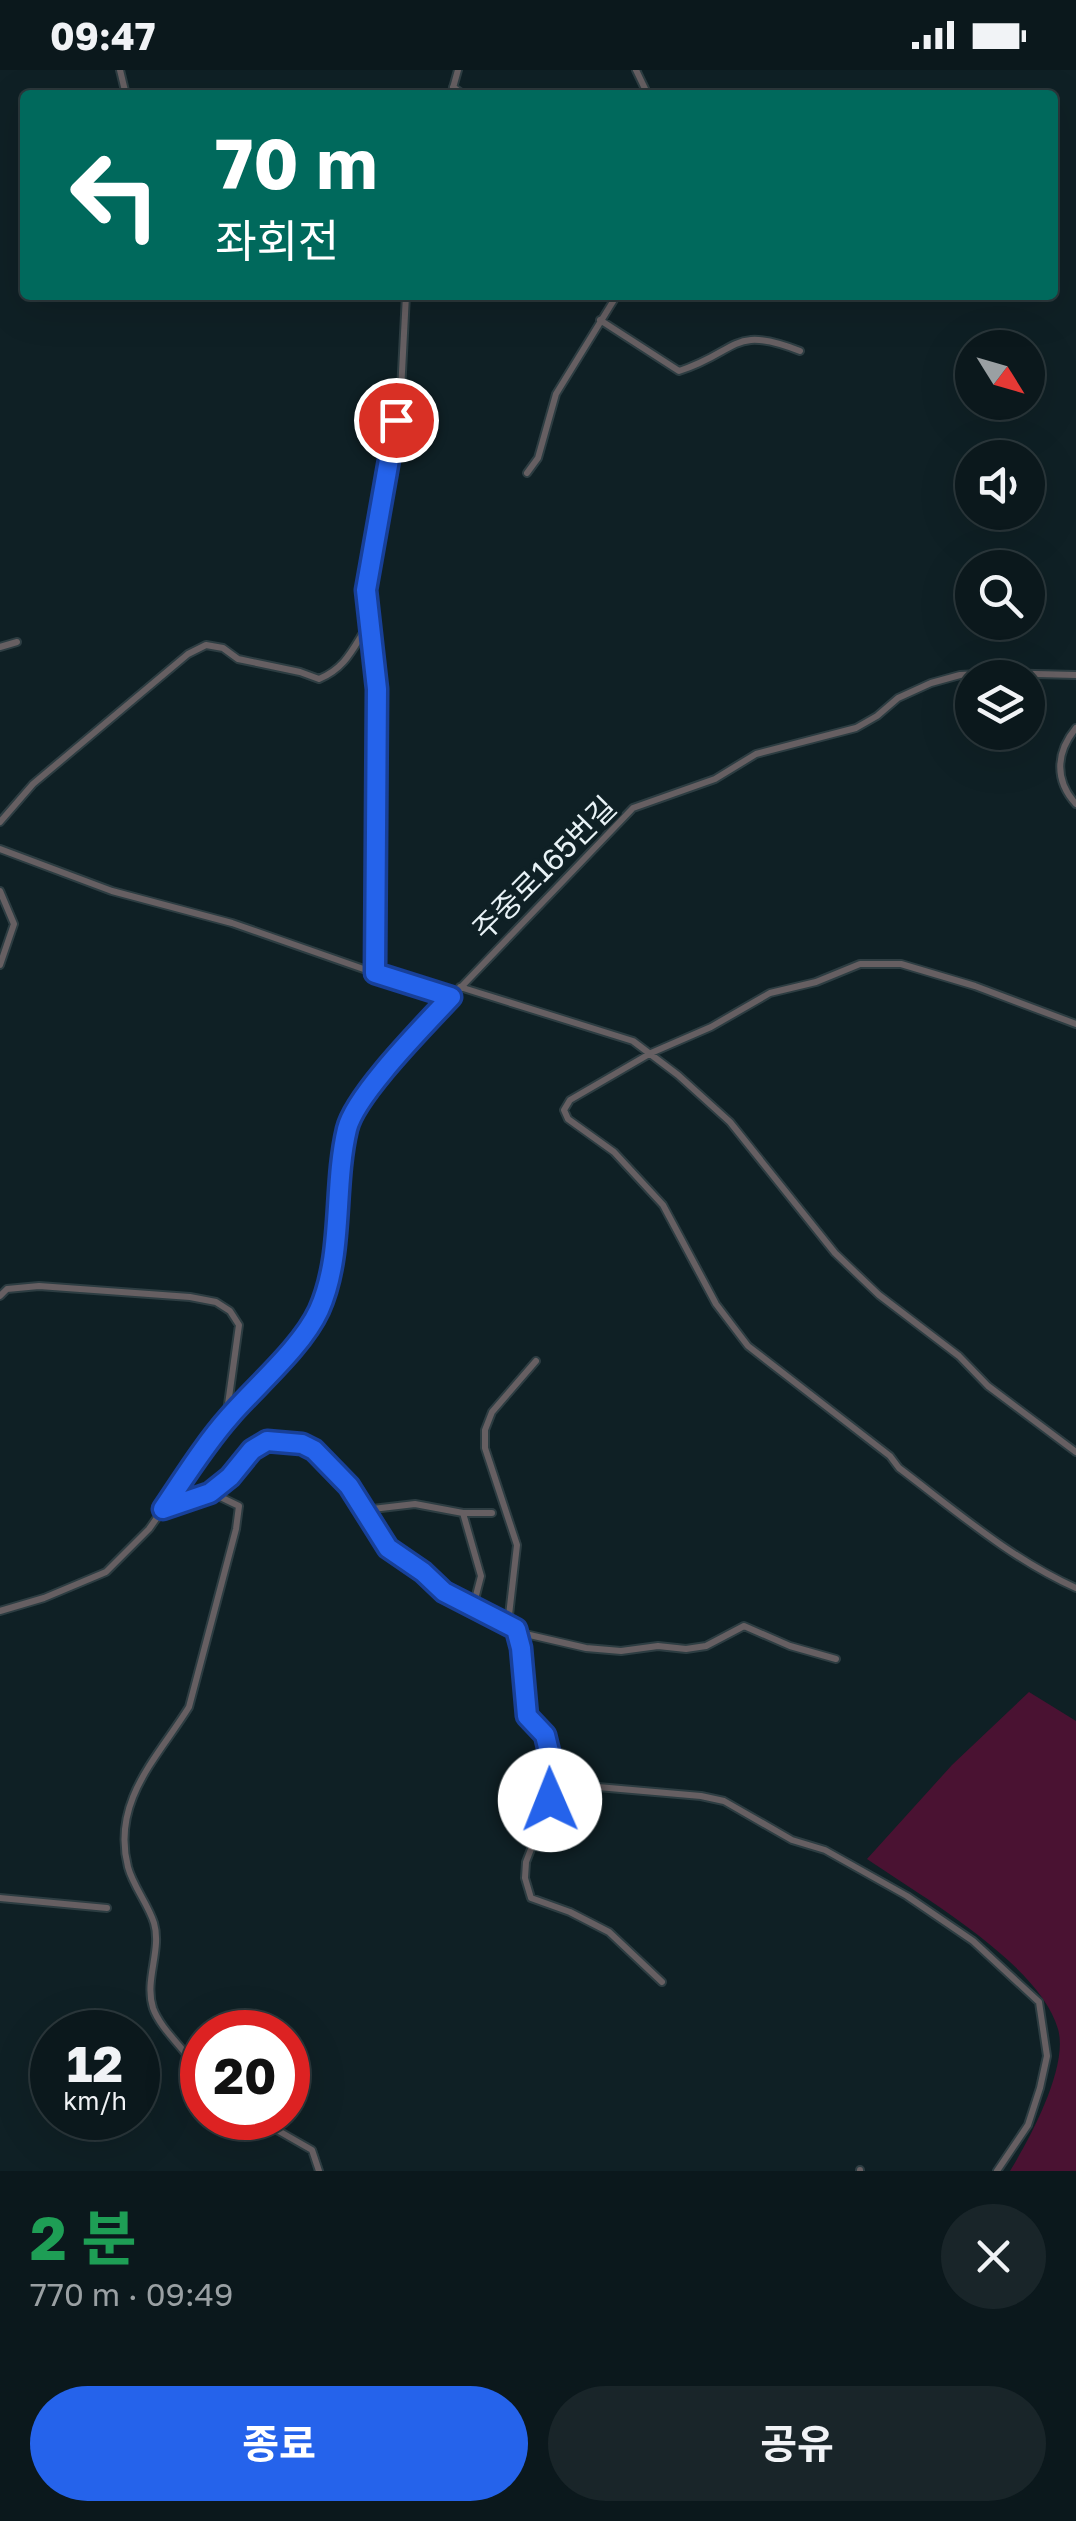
<!DOCTYPE html>
<html lang="ko">
<meta charset="utf-8">
<style>
:root{--surface:#0b181c;--page:#192529;--text:#f1f3f6;--muted:#9aa0a3;--line:#2b373b;--accent:#2563eb}
body{margin:0;font-family:"Golos Text","Noto Sans KR",sans-serif;background:var(--page);color:var(--text);height:100vh;display:flex;flex-direction:column;font-size:38px;white-space:nowrap}
*{box-sizing:border-box;margin:0}
p{font-size:32px;color:var(--muted)}
.icon{flex:none;width:55px;height:55px;fill:none;stroke:currentColor;stroke-width:2;stroke-linecap:round;stroke-linejoin:round}
.map{position:relative;height:2101px;overflow:hidden}
.sheet{display:flex;flex-direction:column;background:var(--surface);flex:1}
.sheet>*{flex:none}
.hud{position:absolute;left:20px;top:20px;width:1038px;height:210px;border-radius:10px;box-shadow:0 10px 40px #0002,0 0 0 2px var(--line);background:#00695c;color:#fff;overflow:hidden}
.needle{width:65px;rotate:127deg}
.tools{position:absolute;left:955px;top:260px;display:grid;gap:20px}
.tools a{display:grid;place-items:center;width:90px;height:90px;border-radius:50%;background:var(--surface);box-shadow:0 10px 40px #0002,0 0 0 2px var(--line);font-size:50px}
.speed{position:absolute;left:30px;top:1940px;display:flex;gap:20px;font-size:50px;font-weight:700;text-align:center}
.speed>*{display:grid;place-content:center;width:130px;height:130px;border-radius:50%;background:var(--surface);box-shadow:0 10px 40px #0002,0 0 0 2px var(--line);line-height:1}
.speed small{font-size:25px;font-weight:400}
.speed .limit{border:15px solid #d22;background:#fff;color:#111}
.pin{position:absolute;display:grid;place-items:center;width:85px;height:85px;color:#fff;margin:-42px;border:5px solid #fff;border-radius:50%;box-shadow:0 2px 10px #0007}
.me{position:absolute;width:110px;margin:-55px;rotate:359deg;stroke-linejoin:round;filter:drop-shadow(0 0 8px #0008)}
.turn{display:flex;align-items:center;gap:35px;height:210px;padding:0 30px;font-size:45px}
.turn .icon{width:130px;height:130px;stroke-width:2.5}
.turn b{display:block;font-size:70px;line-height:85px}
.round{display:grid;place-items:center;flex:none;width:105px;height:105px;border-radius:52px;background:var(--page)}
.summary{display:flex;align-items:center;justify-content:space-between;height:170px;padding:0 30px}
h1{font-size:60px;font-weight:700;line-height:75px;color:#1e9e55}
.primary-button{display:flex;gap:20px;margin-top:auto;padding:20px 30px}
.primary-button a{flex:1;height:115px;border-radius:60px;background:var(--accent);color:#fff;font-size:40px;font-weight:700;line-height:115px;text-align:center}
.primary-button a+a{background:var(--page);color:var(--text)}
.status{display:flex;justify-content:space-between;align-items:center;height:70px;padding:0 50px;background:var(--surface);direction:ltr}
.status svg{height:28px;fill:currentColor}
.map>svg:first-child{display:block}
</style>
<div class="status"><b>09:47</b><svg viewBox="0 0 49 12"><path d="M0 12V9h3v3zM5 12V6h3v6zM10 12V3h3v9zM15 12V0h3v12zM26 1h20v11H26zM47 4h2v5h-2z"/></svg></div>
<div class="map">
<svg width="1076" height="2101" viewBox="0 0 1076 2101">
<rect width="100%" height="100%" fill="#0f2025"/>
<path fill="#4a1232" d="M1029,1622l47,29v450h-66c19,-31 59,-104 48,-142 -18,-65 -137,-133 -191,-170l85,-94z"/>
<g fill="none" stroke-linecap="round" stroke-linejoin="round">
<g stroke="#2d3d42" stroke-width="10">
<path id="service" d="M120,0l6,25
M636,0l12,25
M453,17l11,8
M451,25l7,-25
M406,225l-5,96 -34,199 10,99 -2,284 76,24
M600,250l79,51c60,-19 52,-47 121,-20
M527,403l11,-15 18,-64 61,-99
M0,577l17,-5
M1076,658c-20,24 -22,52 0,76
M0,752l33,-38 155,-130 18,-9 17,3 15,11 62,13 19,7c27,-11 34,-31 49,-54
M0,779l112,42 120,32 143,50
M0,821l14,33 -14,41
M460,917l173,54 45,34 52,47 105,131 44,42 80,61 29,30 88,66
M1076,954l-101,-38 -74,-22h-41l-44,18 -46,11 -59,34 -60,26 -81,47 -6,10 4,9 46,33 49,53 53,99 32,42 142,110 9,12c57,43 112,91 177,120
M0,1226l7,-7 32,-3 151,11 26,5 14,9 9,14 -13,94
M164,1439l46,-16 20,-16 22,-27 15,-9 35,3 12,6 35,36 40,62 55,44 50,24 27,17 65,15 35,3 37,-5 28,3 20,-3 38,-20 46,20 46,13
M364,1440l51,-6 48,9h29
M463,1443l18,63 -8,31
M0,1541l44,-13 62,-26 43,-43 77,-109 78,-87 13,-19 9,-23 10,-57 12,-110 20,-31 51,-62 214,-223 82,-29 41,-25 100,-26 21,-12 21,-18 33,-15 29,-8 38,-2 78,2
M508,1554l9,-79 -32,-97v-18l7,-18 44,-51
M516,1560l5,18 6,68 18,19 8,37 -3,28 -24,62 -1,16 6,20 39,14 39,20 53,50
M552,1713l149,13 23,5 68,39 33,10 82,46 66,45 66,61 8,54 -7,32 -12,37 -31,46
M0,1828l107,10
M202,2007c-12,-24 -41,-46 -49,-69 -9,-28 9,-58 1,-85 -6,-19 -21,-37 -26,-56 -17,-66 30,-110 61,-160l47,-178 3,-23 -27,-13
M256,2048l56,32 7,21
M860,2100v1"/>
</g>
<use href="#service" stroke="#665f62" stroke-width="6"/>
</g>
<g fill="none" stroke-linecap="round" stroke-linejoin="round">
<g stroke="#184099" stroke-width="25">
<path id="route" d="M396,350l-30,170 11,99 -2,284 76,24c-26,28 -96,98 -104,132 -14,59 -3,125 -28,181 -17,37 -62,75 -89,106 -25,28 -46,62 -67,93l47,-16 20,-16 22,-27 15,-9 35,3 12,6 35,36 39,62 35,24 21,20 72,37 5,19 6,68 18,19 9,37 -4,28"/>
</g>
<use href="#route" stroke="#2563eb" stroke-width="18"/>
</g>
<g text-anchor="middle" dominant-baseline="central" stroke-width="8" stroke-linejoin="round" paint-order="stroke">
<g font-size="30" fill="#e8f2f6" stroke="#0f2025">
<text transform="translate(544 798) rotate(-45)">주중로165번길</text>
</g>
</g>
</svg>
<div class="tools">
<a><svg class="needle" viewBox="-14 -14 28 28"><path d="M0-13l5 13h-10z" fill="#e53935"/><path d="M0 13l5-13h-10z" fill="#9aa0a3"/></svg></a>
<a><svg class="icon" aria-label="sound" viewBox="0 0 24 24"><path d="M4 9h4l5-4v14l-5-4H4zM17 9q2 3 0 6"/></svg></a>
<a><svg class="icon" aria-label="search" viewBox="0 0 24 24"><circle cx="10" cy="10" r="6"/><path d="M15 15l6 6"/></svg></a>
<a><svg class="icon" aria-label="layers" viewBox="0 0 24 24"><path d="M12 4l9 5-9 5-9-5zM3 14l9 5 9-5"/></svg></a>
</div>
<div class="speed"><div>12<small>km/h</small></div><div class="limit">20</div></div>
<div class="pin" style="left:396px;top:350px;background:#d93025"><svg class="icon" aria-label="arrive" viewBox="0 0 24 24"><path d="M6 21V4h12l-3 4 3 4H6"/></svg></div>
<svg class="me" style="left:550px;top:1730px" viewBox="-20 -20 40 40"><circle r="19" fill="#fff"/><path d="M0-13L10 11 0 6-10 11z" fill="#2563eb"/></svg>
<div class="hud">
<div class="turn"><svg class="icon" aria-label="left" viewBox="0 0 24 24"><path d="M17 20v-9H6M10 6l-5 5 5 5"/></svg><div><b>70 m</b>좌회전</div></div>
</div>
</div>
<section class="sheet">
<div class="summary"><div><h1>2 분</h1><p>770 m · 09:49</p></div><a class="round"><svg class="icon" aria-label="close" viewBox="0 0 24 24"><path d="M6 6l12 12M18 6L6 18"/></svg></a></div>
<div class="primary-button"><a>종료</a><a>공유</a></div>
</section>
